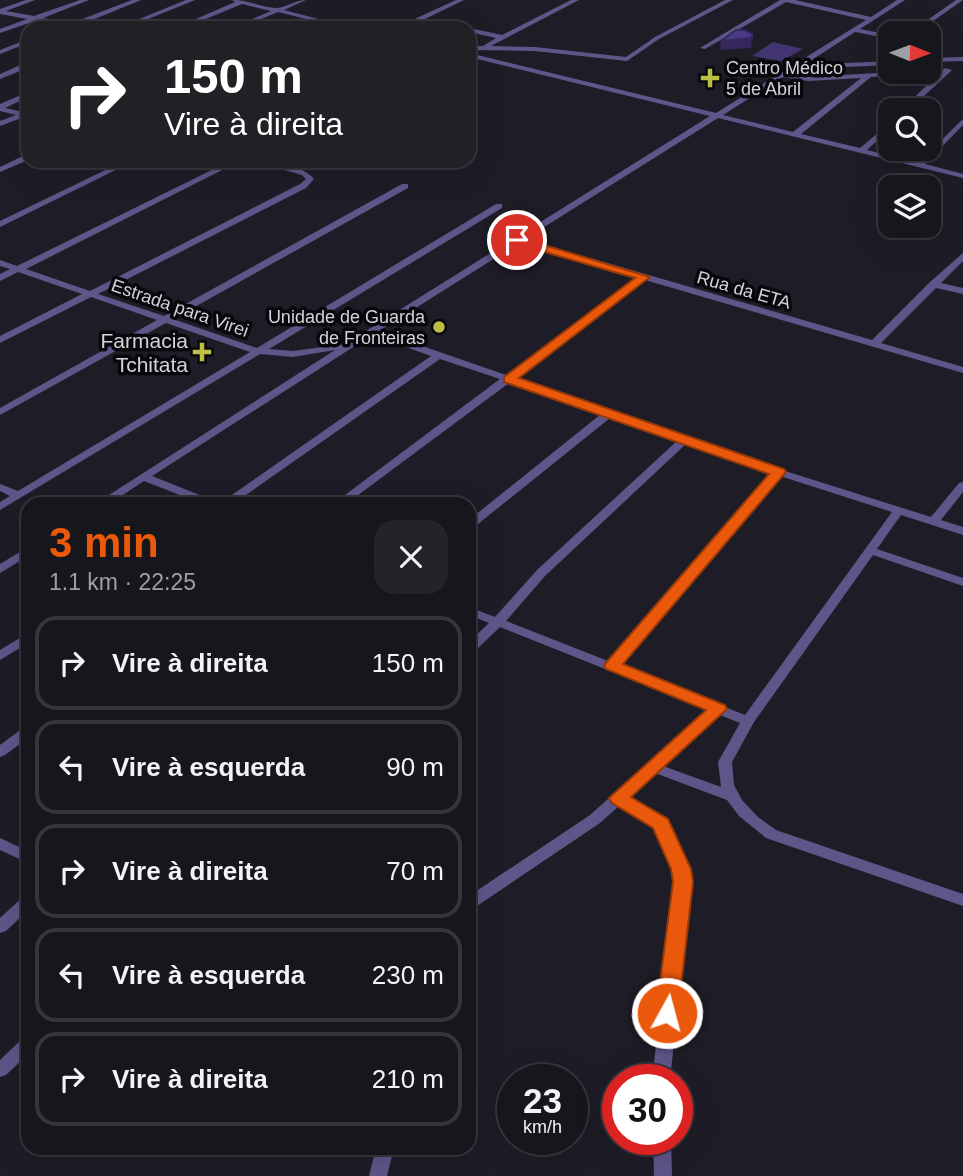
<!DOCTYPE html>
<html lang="pt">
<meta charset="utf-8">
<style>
:root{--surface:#16161d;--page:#23232a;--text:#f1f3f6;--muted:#9e9fa4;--line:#35353b;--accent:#ea580c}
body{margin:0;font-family:Helvetica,sans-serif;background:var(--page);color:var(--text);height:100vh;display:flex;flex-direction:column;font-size:26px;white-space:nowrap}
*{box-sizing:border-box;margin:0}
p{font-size:23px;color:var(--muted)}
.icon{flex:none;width:38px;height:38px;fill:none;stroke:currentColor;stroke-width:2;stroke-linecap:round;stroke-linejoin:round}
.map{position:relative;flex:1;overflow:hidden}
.side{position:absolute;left:21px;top:497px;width:455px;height:658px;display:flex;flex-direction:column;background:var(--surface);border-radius:21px;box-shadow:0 7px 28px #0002,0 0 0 2px var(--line)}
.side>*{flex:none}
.banner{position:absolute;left:21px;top:21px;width:455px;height:147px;border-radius:21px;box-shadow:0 7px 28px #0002,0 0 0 2px var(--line);background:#202124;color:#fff;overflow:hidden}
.needle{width:46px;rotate:91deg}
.controls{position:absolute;left:878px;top:21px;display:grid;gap:14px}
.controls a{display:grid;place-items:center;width:63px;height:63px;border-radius:14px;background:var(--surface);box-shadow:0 7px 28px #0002,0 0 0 2px var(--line);font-size:35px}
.speed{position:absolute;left:497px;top:1064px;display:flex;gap:14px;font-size:35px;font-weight:700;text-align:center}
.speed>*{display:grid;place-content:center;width:91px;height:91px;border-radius:50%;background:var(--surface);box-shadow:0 7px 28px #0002,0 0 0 2px var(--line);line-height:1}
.speed small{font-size:18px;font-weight:400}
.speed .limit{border:10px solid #d22;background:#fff;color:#111}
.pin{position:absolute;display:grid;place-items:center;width:60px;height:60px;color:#fff;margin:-30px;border:4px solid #fff;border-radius:50%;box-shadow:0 2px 7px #0007}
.me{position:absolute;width:77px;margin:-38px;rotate:7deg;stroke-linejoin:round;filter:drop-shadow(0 0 5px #0008)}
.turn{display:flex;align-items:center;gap:24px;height:147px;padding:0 28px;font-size:32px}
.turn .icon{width:91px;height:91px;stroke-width:2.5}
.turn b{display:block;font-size:49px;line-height:60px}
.round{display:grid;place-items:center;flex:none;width:74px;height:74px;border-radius:21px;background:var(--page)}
.head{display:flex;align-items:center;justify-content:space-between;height:119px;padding:0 28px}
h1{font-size:42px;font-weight:800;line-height:52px;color:var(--accent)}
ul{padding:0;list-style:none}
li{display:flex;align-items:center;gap:21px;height:94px;margin:0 14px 10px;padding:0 14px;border:4px solid var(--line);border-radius:21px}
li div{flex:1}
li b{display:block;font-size:26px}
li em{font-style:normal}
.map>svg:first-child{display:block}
</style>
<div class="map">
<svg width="963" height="1176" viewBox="0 0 963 1176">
<rect width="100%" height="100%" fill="#1e1d27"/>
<path fill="#423571" d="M773,42l30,7 -22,12 -29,-5z"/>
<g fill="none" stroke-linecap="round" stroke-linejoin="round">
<path fill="#5e5689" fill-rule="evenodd" d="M26,0h9l-29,11 28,5 46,-16h9l-46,18 29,5 60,-23h9l-61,25 10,3h-14l-41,-7 -35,12v-4l27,-10 -27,-5v-5z
M186,0h9l-69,28h-9z
M232,0c17,0 25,6 42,8 10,1 21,-8 32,-8l-22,10 69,18h-11l-64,-16 -38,16h-9l40,-17 -29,-7 -58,24h-9l60,-26z
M456,0h8l-39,19 37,9c-14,0 -26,-5 -40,-6 -9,-1 -18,6 -27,6z
M571,0h8l-88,46 44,1 91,10 29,-20 70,-37h8l-74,39 -32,22 -92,-10 -66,-1v-4h14l13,-8 -27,-6v-4l33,7z
M780,0h15l76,17 26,-17h8l-45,29 31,6v4l-36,-7 -51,33 87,-4v4l-95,4 -7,5 19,3 121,-7 1,4 -59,3 -70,57 59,14 31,-26v6l-24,22 51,13 45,-44v6l-38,39 38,10v4l-245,-60 -193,121 347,101 58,-58 33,-29v8l-22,22 22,5v6l-27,-6 -55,55 82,24v6l-318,-93 -130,98 267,92 149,47 28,-34 4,-1v10l-22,28 22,7v8l-62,-20 -24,34 86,29v8l-90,-31 -119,167 -22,40 2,23 8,15 16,17 18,13 187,64v12l-197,-68 -27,-22 -12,-16 -72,-27 -27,24 38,22 16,35 9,28 -21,198h-18l23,-198 -7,-28 -13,-28 -35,-21 -20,18 -126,85 -5,2v-14l121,-81 118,-105 -208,-83 -26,25 -5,1v-11l20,-19 -20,-8v-8l26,10 42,-47 140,-129 -67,-23 -137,110 -4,1v-9l132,-106 -92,-31 -163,121h-13l167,-125 -60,-20 -207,145h-14l212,-148 -59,-21 -220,141 65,26 2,2h-16l-59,-23 -35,23h-14l240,-154 -42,7 -33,-3 -260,156v-8l10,-6 -10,-5v-7l18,7 232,-139 -84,-29 -166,92v-7l157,-88 -66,-23 -91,46v-7l82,-42 -64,-22 -18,9v-7l10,-5 -10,-3v-6l17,6 213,-105h10l-214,108 64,22 210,-107 6,-5 -4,-4 -49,-14c18,0 49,3 61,18l-8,9 -208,106 66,22 238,-132h6v4l-235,131 84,29 239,-144h6v4l-233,141 24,2 52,-7 365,-228 -241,-59v-4l247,60 150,-93 -80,-18 -81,47 -5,-1zM783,77l25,4 53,-3 -68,54 -70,-17zM519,243l118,35 -131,97 -127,-44zM686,444l85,29 -163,188 -102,-40 39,-45zM780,476l112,36 -147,203 -126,-50zM720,715l20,8 -22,39 3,25 -58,-21z
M956,0h7l-47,33h-7z
M28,39v4l-28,11v-4z
M963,57v4l-34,1v-4z
M25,63h3v5l-28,11v-5z
M945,68l7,2 -43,40h-8z
M28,92v5l-23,11 23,5v4h-4l-24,9v-5l16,-6 -16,-4v-7z
M25,155h3v5l-28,12v-5z
M124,161h10l-134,66v-6z
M28,547v9l-28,17v-9z
M28,633v10l-28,17v-10z
M28,727v11l-23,17 -5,2v-12l23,-17z
M0,838l28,13v12l-28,-13z
M28,895v15l-22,21 -6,2v-15l23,-21z
M28,1037v17l-22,21 -6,2v-17l22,-21z
M653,1139h18l1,37h-18z
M376,1148h18l-7,28h-18z"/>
</g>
<path fill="#34285c" d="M752,38l-1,10 -31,2 1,-9z"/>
<path fill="#4a3984" stroke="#34285c" stroke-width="2" d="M736,30h9l7,4v4l-31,3z"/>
<path fill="#ea580c" stroke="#983908" stroke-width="2" d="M513,238h8l129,39 -131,101 265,91 2,3 -163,192 102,41 2,4 -96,88 37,22 23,50 2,13 -15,131 -4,6 -7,2 -8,-2 -3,-6 17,-131 -2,-13 -18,-41 -41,-25 -3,-5 97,-88 -100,-41 -2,-4 165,-191 -265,-92v-5l131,-99 -122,-35z"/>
<g fill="#bcbf43" stroke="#08080c" stroke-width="2.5">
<path d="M706.5 67.5h7v7h7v7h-7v7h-7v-7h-7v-7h7z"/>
<circle cx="439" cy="327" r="7"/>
<path d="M198.5 341.5h7v7h7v7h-7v7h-7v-7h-7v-7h7z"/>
</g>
<g text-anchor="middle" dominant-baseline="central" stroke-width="7" stroke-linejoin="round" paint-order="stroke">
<g font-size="18" fill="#d3d2d9" stroke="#08080c" text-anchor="start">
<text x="726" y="68">Centro Médico<tspan x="726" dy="21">5 de Abril</tspan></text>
<text x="425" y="317" text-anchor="end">Unidade de Guarda<tspan x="425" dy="21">de Fronteiras</tspan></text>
</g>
<g font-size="18" fill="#d3d2d9" stroke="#08080c">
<text transform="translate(744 290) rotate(16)">Rua da ETA</text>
<text transform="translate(180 308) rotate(19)">Estrada para Virei</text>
</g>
<g font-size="21" fill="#d3d2d9" stroke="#08080c" text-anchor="end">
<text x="188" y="340">Farmacia<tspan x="188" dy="24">Tchitata</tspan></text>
</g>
</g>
</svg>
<div class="controls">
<a><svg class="needle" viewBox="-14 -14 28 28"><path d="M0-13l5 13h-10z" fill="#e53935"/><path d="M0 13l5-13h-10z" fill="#9e9fa4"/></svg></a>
<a><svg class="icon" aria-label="search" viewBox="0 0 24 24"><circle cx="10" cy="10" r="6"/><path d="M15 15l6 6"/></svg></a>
<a><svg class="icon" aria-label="layers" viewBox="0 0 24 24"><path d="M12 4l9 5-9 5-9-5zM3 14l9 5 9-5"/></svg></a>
</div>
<div class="speed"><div>23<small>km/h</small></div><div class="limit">30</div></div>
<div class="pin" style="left:517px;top:240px;background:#d93025"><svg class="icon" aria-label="arrive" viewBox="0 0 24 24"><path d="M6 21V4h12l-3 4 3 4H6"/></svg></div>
<svg class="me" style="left:667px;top:1013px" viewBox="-20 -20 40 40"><circle r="17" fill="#ea580c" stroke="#fff" stroke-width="3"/><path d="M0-11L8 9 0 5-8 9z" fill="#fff"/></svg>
<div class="banner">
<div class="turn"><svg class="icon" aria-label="right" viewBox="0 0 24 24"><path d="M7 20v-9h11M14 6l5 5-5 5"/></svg><div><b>150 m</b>Vire à direita</div></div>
</div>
<section class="side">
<div class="head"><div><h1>3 min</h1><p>1.1 km · 22:25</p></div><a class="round"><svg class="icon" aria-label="close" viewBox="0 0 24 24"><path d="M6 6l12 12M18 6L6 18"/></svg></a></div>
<ul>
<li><svg class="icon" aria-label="right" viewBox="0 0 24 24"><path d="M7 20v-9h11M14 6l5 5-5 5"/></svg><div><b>Vire à direita</b></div><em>150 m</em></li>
<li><svg class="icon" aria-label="left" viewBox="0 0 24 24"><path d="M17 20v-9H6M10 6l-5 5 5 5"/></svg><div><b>Vire à esquerda</b></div><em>90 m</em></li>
<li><svg class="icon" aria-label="right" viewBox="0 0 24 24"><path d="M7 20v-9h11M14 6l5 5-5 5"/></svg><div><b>Vire à direita</b></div><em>70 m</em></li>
<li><svg class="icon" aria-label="left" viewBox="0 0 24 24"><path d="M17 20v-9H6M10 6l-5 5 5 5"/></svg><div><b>Vire à esquerda</b></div><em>230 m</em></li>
<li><svg class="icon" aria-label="right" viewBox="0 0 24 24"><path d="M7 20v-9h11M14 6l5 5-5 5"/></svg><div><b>Vire à direita</b></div><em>210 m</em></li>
</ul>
</section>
</div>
